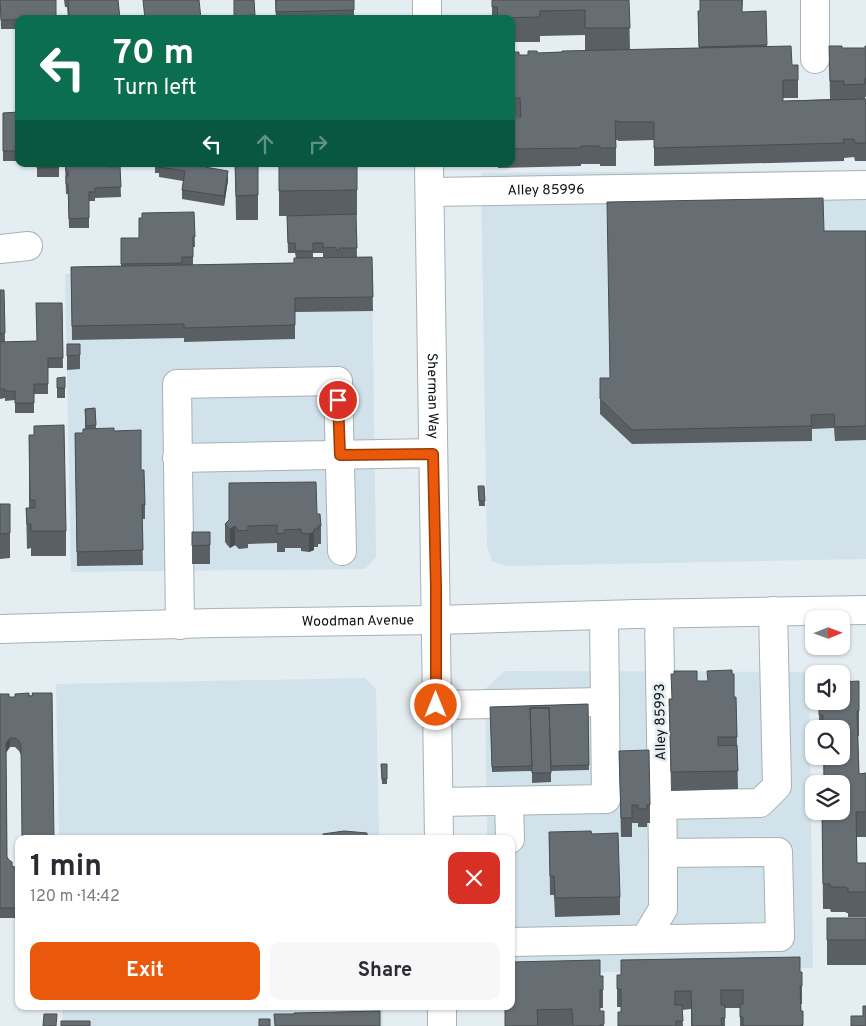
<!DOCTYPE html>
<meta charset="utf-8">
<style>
:root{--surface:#fff;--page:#f7f7f7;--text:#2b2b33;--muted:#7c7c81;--accent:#ea580c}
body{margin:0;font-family:Overpass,sans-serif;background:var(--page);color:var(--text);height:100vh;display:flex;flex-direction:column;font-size:19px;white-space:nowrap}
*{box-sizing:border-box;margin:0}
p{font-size:16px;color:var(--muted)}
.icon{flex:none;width:28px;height:28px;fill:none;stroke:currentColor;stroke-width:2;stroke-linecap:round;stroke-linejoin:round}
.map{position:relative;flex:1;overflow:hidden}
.sheet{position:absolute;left:15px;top:835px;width:500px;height:175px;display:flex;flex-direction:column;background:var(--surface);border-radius:10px;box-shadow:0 1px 4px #0004}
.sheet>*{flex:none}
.hud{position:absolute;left:15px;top:15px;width:500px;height:152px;border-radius:10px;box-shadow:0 1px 4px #0004;background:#0b6e4f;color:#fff;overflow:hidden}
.needle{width:32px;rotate:89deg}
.buttons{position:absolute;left:805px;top:610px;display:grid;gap:10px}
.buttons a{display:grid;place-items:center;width:45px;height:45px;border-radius:10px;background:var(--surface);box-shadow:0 1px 4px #0004;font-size:25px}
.pin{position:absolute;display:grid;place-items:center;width:42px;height:42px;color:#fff;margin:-21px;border:2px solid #fff;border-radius:50%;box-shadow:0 1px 5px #0007}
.me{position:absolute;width:55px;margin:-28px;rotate:0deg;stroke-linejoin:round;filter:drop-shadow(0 0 4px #0008)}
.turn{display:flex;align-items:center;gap:18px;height:105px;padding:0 15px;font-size:22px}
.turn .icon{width:65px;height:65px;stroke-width:2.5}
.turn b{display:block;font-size:35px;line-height:42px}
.lanes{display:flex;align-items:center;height:48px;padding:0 15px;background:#0003;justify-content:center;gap:25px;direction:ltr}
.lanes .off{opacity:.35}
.round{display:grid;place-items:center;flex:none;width:52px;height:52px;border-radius:10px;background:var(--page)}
.headline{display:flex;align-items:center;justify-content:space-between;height:85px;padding:0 15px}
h1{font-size:30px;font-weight:700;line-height:38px}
.cta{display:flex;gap:10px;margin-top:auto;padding:10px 15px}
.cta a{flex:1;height:58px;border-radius:10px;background:var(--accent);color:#fff;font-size:20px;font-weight:700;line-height:58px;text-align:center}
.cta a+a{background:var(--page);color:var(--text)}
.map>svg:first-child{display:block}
</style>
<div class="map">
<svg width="866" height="1026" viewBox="0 0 866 1026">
<rect width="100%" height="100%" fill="#e4edf2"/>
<path fill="#d1e2eb" d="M866,170v389l-362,7 -12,-5 -5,-13 -6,-375z
M372,270l4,287 -11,12 -294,3 -6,-298z
M505,671l304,1 4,296 -302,6v-135h-24l-2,-150z
M365,678l11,11 3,150h-320l-3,-155z
M62,1006h321v20h-320z"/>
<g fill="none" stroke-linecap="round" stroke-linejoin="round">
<g stroke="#a8b1b5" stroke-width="30">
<g id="minor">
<path d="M815,0v59"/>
<path id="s1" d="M430,192l436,-7"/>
<path d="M0,249l28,-3"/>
<path d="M177,458l256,-5"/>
<path d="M180,625l-3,-241 161,-3 4,170"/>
<path d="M436,705l169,-3"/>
<path d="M509,801l1,38"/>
<path d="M439,802l167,-3 -2,-183"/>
<path d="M662,805l98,-2 17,-17 -4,-175"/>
<path d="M645,939l18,-30v-56l-4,-239"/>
<path d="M511,942l269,-5 -2,-85 -115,1"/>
</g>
</g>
<g stroke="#a8b1b5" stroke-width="30">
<g id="major">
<path d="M427,0v19"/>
<path id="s2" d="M429,164l10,675"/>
<path id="s3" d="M0,629l214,-6 222,-3 201,-6 229,-4"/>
<path d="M442,1006v20"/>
</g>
</g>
<use href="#minor" stroke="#fff" stroke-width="28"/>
<use href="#major" stroke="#fff" stroke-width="28"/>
</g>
<path fill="#595f63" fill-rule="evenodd" d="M0,0l19,19v10h-18z
M64,0h54l2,19h-52l-1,-12h-2z
M234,0h20l1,19h-21z
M275,0h79v19h-78z
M492,0h137l1,50 69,-2 -1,-37h2v-11h43l-1,12 25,33v1l25,19 6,15v18h-15v3l47,-2 -1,-53 13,2h23l1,-2v51h-1v2h1v62h-11l-1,-4 -10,1v3l-190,5v-26l-36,1v-1h-2v26h-16v-2h-19v2l-83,2v-4h13v-47h9l-9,-1v-64l8,3h9l10,-2 47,-2v-16l-45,1v6h-29v-23h-19z
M19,112v49h-16v-48z
M37,164h22v13h-22z
M65,164l44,3 11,-1 1,31 -26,1v3h-6v27h-20l-1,-34h-2z
M155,164h53l-1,3 21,13 -4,26 -42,-7v-9l1,-9 -24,-4v-4h-4z
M235,164h23v56h-22z
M279,164h78v51h-1l1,42h15l1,54 -78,1v27l-111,3v-4l-112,2 -1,-73 50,-1v-28h18l55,-26 1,35h-2v18l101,-2 2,-5 -1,-5h-7l-1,-37h5h-13zM313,253h10v4h13l-23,1z
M824,231h42v209l-31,1 -1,-13 -22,1v12l-180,3 -32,-30v-36h10z
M0,290h4l1,52 32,-1 25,-38 1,65h-15v26h-14v19h-19v-13l-10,1v-3l-5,1z
M67,344h13v25l-13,1z
M57,378l8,10v10h-8z
M95,408l1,20 18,3 27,39 4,35v14h-3l1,46 -66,1 -2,-133h8l2,-4v-20z
M29,435l37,96v25h-35v-8l-4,1 -1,-41h3z
M478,486h6l1,20h-6z
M0,504h10v54l-10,1z
M317,514l4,12v18h-3v3h-4v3l-5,2 -8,-1v-3h-16v4h-8v-9l-29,1v4l-9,1 -4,-4 -5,3 -2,-2 -3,-4v-18l4,-4z
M192,532h18v32h-18z
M697,681l37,16h2l2,92 -67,2 -2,-92h2z
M859,681v55h-1l1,38 7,-1v64h-9v26h9v54h-18v-4h-2v-1h-15l-1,-3h-7l-1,-98h19v-27h-17l-1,-28h18v-27h-22v-28z
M52,693l-31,62 -2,-4 -4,-4h-5l-4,5 1,105 5,10 5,1 2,-3v53h-19v-224l9,3h6z
M588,704l1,66 -38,1v11l-19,1v-12l-40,1 -2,-65z
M619,751l31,54v18h-3v4h-9v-4h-6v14h-11z
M381,764h6v20h-5z
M549,832l43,2 28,63v18l-65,2 -1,-22h-4z
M827,918h39v47h-39z
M802,972v32h-1v7h2v15h-63v-18h-15v18h-34v-17l-9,1 1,16h-65l3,-14v-5h-4v-32z
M600,976l3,14v18h-3v3h4v15h-99z"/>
<path fill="#484d50" d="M228,171v9l-4,26v-10z
M235,526v19l-5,3v-19z
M314,532v18l-5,2v-18z
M10,738v9l-4,6v-10z"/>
<path fill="#676e73" stroke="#484d50" d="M0,0h56v19l-55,1z
M68,0h50l2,19h-51z
M143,0h56l2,19h-56z
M234,0h20l1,15 -21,1z
M276,0h78v10l-78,2z
M492,0h137l1,28h-45v-18l-45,1v6l-42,1 -1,-11h-5z
M700,0h42v12l24,-1 1,34 -68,2 -1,-36h2z
M791,46l1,19h6v15h-15v21l83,-2v44h-11l-1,-4h-11l1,4 -190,5v-26h-36v-1h-3l1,27h-16v-2h-19v2l-70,1v-32h10l-1,-19h-9v-46h8v3h9v-4h9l1,2 24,-1v-1z
M829,46h13v2h23v-2h1v33h-2l1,5 -21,1v-4h-14z
M19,112v39h-16v-38z
M37,164h22v3l-22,1z
M65,164h44v3l11,-1 1,21 -26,1v4h-6v26l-20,1 -1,-35h-2v-8h2v-5h-2z
M159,164h47l-1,3 23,4 -4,25 -42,-6 3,-19 -26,-4z
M235,164h23v31l-22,1z
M279,164h78v26l-78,1z
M823,198l1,33h42v195l-31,1 -1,-13 -23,1 1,11 -180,4 -32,-31v-21h10l-3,-176z
M194,212l1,25h-2v20h-11v6l-61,1v-26h18v-20h3v-5z
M356,214l1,34h-17v2h-4v-3l-13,1v-5h-10v8h-17l-1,-8h-7l-1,-27z
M372,257l1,40 -78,1v27l-111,3v-4l-112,2 -1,-59 223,-4v-5z
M0,290h4l1,43 -5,1z
M36,303h26l1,55h-15v26h-14v19h-19v-12h-10v-2h-5v-47l37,-1z
M67,344h13v11l-13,1z
M65,377v11h-8v-10z
M95,408l1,17 -10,1 -1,-17z
M64,425l2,106h-35v-7h-4l-1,-16h9v-8h-5l-1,-65h5v-9z
M114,428v3l27,-1v40h3l1,35h-3l1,45 -66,2 -2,-119h8v-4z
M316,482l1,32h3l1,12h-3v3h-4v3l-5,2 -8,-1v-4l-17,1 1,3 -8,1v-9l-29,1v4l-9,1 -4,-5 -5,3 -2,-1 -3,-4 4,-4v-37z
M478,486h6l1,15h-6z
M0,504h10v29l-10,1z
M192,532h18v13l-18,1z
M732,670v4h2v23h2l1,40h-19v9l19,-1 1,26 -67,1 -2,-73h3l-1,-25h3v-3h23v10h11l-1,-10z
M859,681v30h-2l2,63 7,-1v39h-10l1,51h9v29h-18v-4h-2v-1h-15l-1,-3h-7l-1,-73h19v-4h4v-6h-3l-1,-17h-17v-28h17v-27h-18v-14h-4v-14h22v-19z
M29,693v3h4l-1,-3h20l2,146h-32l-1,-94 -2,-4 -4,-3h-5l-4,5 1,114 2,3 3,2v4l5,2 2,-3v43h-19v-214h9v3h6v-3z
M588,704l1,61 -38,1 -2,-58h-19l2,58 -40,1 -2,-60z
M530,708h19l2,65h-19z
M649,750l1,55h-3v4h-9v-4h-6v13h-11l-2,-67z
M381,764h6v15h-5z
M344,831l23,2v6h-44v-5z
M591,831l1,3 26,-1 2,64 -65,1 -1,-22h-4l-1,-44z
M827,918h39v22h-39z
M800,957v15h2v14h-2l1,25h2v14h-2v1h-58v-9h-3v-13h3v-14h-22v15h4v13h-4l1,8h-30l-1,-35h-16v14h7l1,16h-7v5h-58v-14h3v-23h-4v-14h4v-15z
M600,960v16h3v14h-3v21h4v13l-4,1v1h-27l-1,-17 -35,1 1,16h-33v-20h6v-44z
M863,1006h3v20h-15v-10h12z
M380,1011v15h-105l-1,-12h20v-1z
M44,1014h13l-1,12h-13z
M259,1019h11v7h-11z
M61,1021h29v5h-29z"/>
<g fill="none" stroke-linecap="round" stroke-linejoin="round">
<g stroke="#983908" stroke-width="12">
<path id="route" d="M338,400l2,55 93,-1 3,133v118"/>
</g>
<use href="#route" stroke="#ea580c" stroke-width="9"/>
</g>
<g text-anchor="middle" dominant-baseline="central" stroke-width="5" stroke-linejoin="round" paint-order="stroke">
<g font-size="14" fill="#0b0e10" stroke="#e4edf2">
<text stroke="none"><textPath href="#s1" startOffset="116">Alley 85996</textPath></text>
<text stroke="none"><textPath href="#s2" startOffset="232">Sherman Way</textPath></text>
<text stroke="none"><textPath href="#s3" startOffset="358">Woodman Avenue</textPath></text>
<text transform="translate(661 722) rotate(-91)">Alley 85993</text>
</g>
</g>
</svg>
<div class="buttons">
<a><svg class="needle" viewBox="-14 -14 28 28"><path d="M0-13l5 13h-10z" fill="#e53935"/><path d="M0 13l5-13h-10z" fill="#7c7c81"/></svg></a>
<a><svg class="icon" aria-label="sound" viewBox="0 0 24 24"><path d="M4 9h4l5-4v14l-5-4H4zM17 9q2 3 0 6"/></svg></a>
<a><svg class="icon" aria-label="search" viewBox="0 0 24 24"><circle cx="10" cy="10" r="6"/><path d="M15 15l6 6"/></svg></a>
<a><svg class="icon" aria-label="layers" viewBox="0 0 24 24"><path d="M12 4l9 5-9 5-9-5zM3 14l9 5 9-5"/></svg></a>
</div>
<div class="pin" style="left:338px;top:400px;background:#d93025"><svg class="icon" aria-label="arrive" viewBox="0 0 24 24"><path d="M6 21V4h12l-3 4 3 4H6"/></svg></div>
<svg class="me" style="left:436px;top:705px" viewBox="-20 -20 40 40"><circle r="17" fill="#ea580c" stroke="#fff" stroke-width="3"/><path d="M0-11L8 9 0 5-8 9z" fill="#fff"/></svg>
<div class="hud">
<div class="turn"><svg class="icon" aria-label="left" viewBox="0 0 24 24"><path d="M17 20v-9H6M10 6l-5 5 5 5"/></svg><div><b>70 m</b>Turn left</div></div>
<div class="lanes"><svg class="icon" aria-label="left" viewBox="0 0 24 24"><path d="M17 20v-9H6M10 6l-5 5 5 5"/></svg><svg class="icon off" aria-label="ahead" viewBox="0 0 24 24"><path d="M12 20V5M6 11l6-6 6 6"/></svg><svg class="icon off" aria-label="right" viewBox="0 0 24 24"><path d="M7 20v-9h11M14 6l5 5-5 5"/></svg></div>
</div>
<section class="sheet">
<div class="headline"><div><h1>1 min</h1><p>120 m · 14:42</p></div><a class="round" style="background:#d93025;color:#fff"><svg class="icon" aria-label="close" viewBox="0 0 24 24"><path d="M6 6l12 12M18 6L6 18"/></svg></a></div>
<div class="cta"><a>Exit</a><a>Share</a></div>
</section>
</div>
